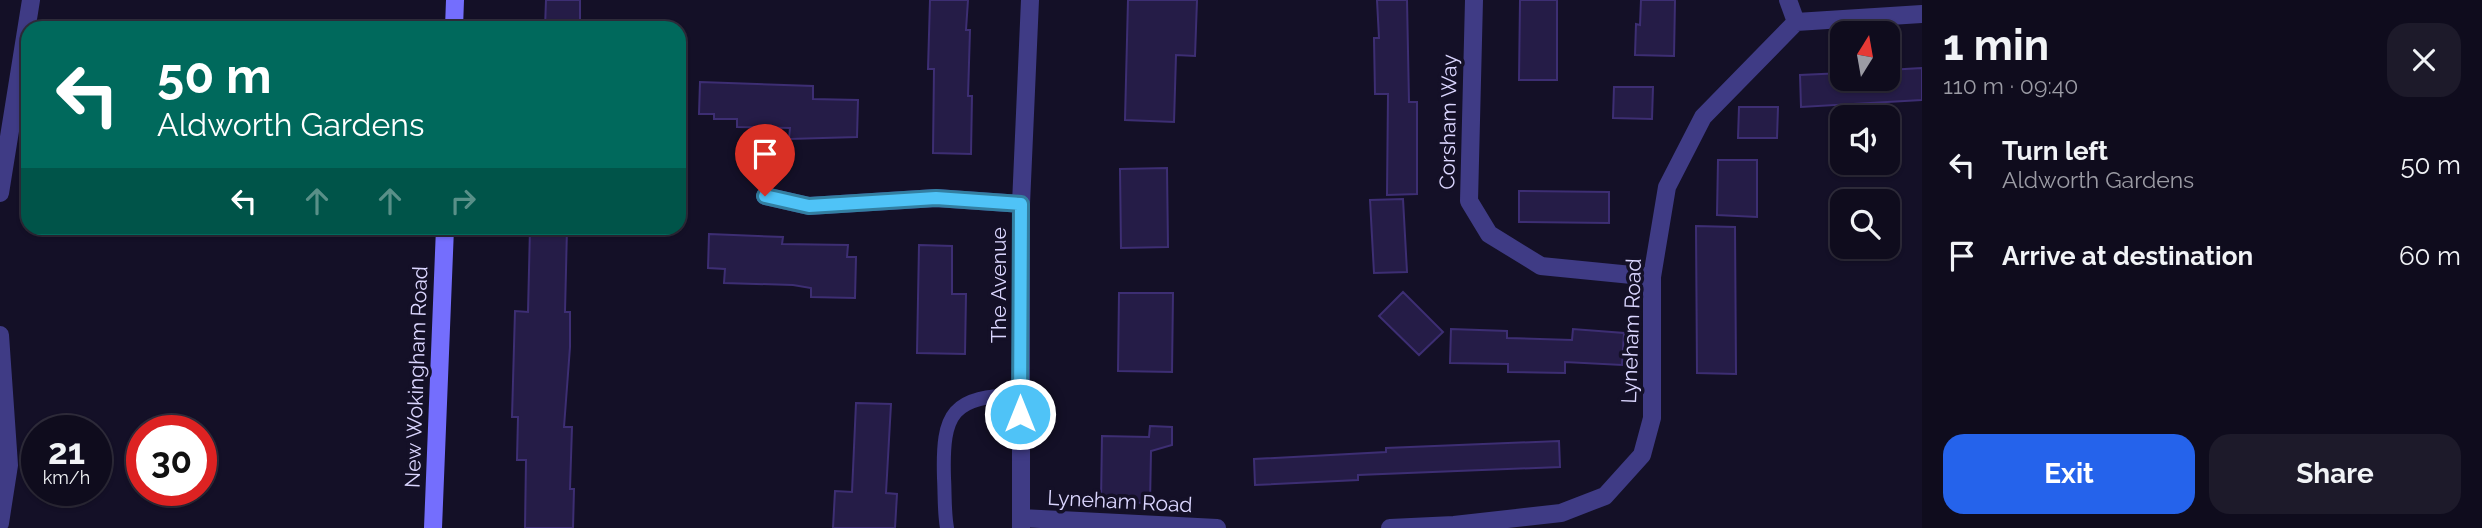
<!DOCTYPE html>
<meta charset="utf-8">
<style>
:root{--surface:#0f0c1d;--page:#1d1a2a;--text:#f1f3f6;--muted:#9b9ba4;--line:#2f2c3b;--accent:#2563eb}
body{margin:0;font-family:Raleway,sans-serif;background:var(--page);color:var(--text);height:100vh;display:flex;flex-direction:column;font-size:26px;white-space:nowrap}
*{box-sizing:border-box;margin:0}
p{font-size:23px;color:var(--muted)}
.icon{flex:none;width:38px;height:38px;fill:none;stroke:currentColor;stroke-width:2;stroke-linecap:round;stroke-linejoin:round}
.map{position:relative;flex:1;overflow:hidden}
.panel{display:flex;flex-direction:column;background:var(--surface);width:560px}
.panel>*{flex:none}
.banner{position:absolute;left:21px;top:21px;width:665px;height:214px;border-radius:21px;box-shadow:0 2px 5px #0004,0 0 0 2px var(--line);background:#00695c;color:#fff;overflow:hidden}
.needle{width:46px;rotate:11deg}
.buttons{position:absolute;left:1830px;top:21px;display:grid;gap:14px}
.buttons a{display:grid;place-items:center;width:70px;height:70px;border-radius:14px;background:var(--surface);box-shadow:0 2px 5px #0004,0 0 0 2px var(--line);font-size:35px}
.speed{position:absolute;left:21px;top:415px;display:flex;gap:14px;font-size:35px;font-weight:700;text-align:center}
.speed>*{display:grid;place-content:center;width:91px;height:91px;border-radius:50%;background:var(--surface);box-shadow:0 2px 5px #0004,0 0 0 2px var(--line);line-height:1}
.speed small{font-size:18px;font-weight:400}
.speed .limit{border:10px solid #d22;background:#fff;color:#111}
.pin{position:absolute;display:grid;place-items:center;width:60px;height:60px;color:#fff;margin:-72px -30px;border-radius:50% 50% 50% 0;rotate:-45deg;box-shadow:0 0 7px #0007}
.pin .icon{rotate:45deg}
.me{position:absolute;width:77px;margin:-38px;rotate:0deg;stroke-linejoin:round;filter:drop-shadow(0 0 5px #0008)}
.turn{display:flex;align-items:center;gap:24px;height:147px;padding:0 21px;font-size:32px}
.turn .icon{width:91px;height:91px;stroke-width:2.5}
.turn b{display:block;font-size:49px;line-height:60px}
.lanes{display:flex;align-items:center;height:66px;padding:0 21px;background:#0003;justify-content:center;gap:35px;direction:ltr}
.lanes .off{opacity:.35}
.round{display:grid;place-items:center;flex:none;width:74px;height:74px;border-radius:21px;background:var(--page)}
.overview{display:flex;align-items:center;justify-content:space-between;height:119px;padding:0 21px}
h1{font-size:42px;font-weight:700;line-height:52px}
.primary-button{display:flex;gap:14px;margin-top:auto;padding:14px 21px}
.primary-button a{flex:1;height:80px;border-radius:21px;background:var(--accent);color:#fff;font-size:28px;font-weight:700;line-height:80px;text-align:center}
.primary-button a+a{background:var(--page);color:var(--text)}
ul{padding:0;list-style:none}
li{display:flex;align-items:center;gap:21px;height:91px;padding:0 21px}
li div{flex:1}
li b{display:block;font-size:26px}
li em{font-style:normal}
main{display:flex;flex:1;min-height:0}
.map>svg:first-child{display:block}
</style>
<main>
<div class="map">
<svg width="1922" height="528" viewBox="0 0 1922 528">
<rect width="100%" height="100%" fill="#141027"/>
<path fill="#251c47" stroke="#3d2e73" stroke-width="2" d="M546,0h34v28h-35z
M930,0h38l-2,30h4l-2,66h4l-1,58 -38,-1 1,-84h-6z
M1128,0h69l-2,56 -19,-1 -2,67 -49,-2z
M1377,0h30l2,102h8v92l-30,1 1,-101h-13l-1,-56h5z
M1520,0h37v80h-38z
M1641,0h34l-1,56 -39,-1 1,-31 4,1z
M1922,68v32l-121,7 -1,-32 43,-2v6h45v-9z
M700,82l113,4v13l45,1 -1,37 -68,2 1,-11 -53,-1v-8h-23v-5h-15z
M1614,87h39l-1,32 -39,-1z
M1739,107h39l-1,31h-39z
M1718,160h39v57l-40,-2z
M1167,168l1,79 -47,1 -1,-79z
M1519,191l90,1v31l-90,-1z
M1403,199l4,73 -33,1 -4,-73z
M1696,226l39,1 1,147 -39,-1z
M530,228h37l-2,84h5v35l-6,80h8l-2,62h4l-1,39h-48l1,-68h-9l1,-43h-6l3,-106 13,1z
M709,234l74,3 -1,7 66,1 -1,12h9l-1,41 -44,-1v-9l-18,-3 -69,-2 1,-14 -17,-1z
M919,245l33,1v48h14l-1,60 -48,-1z
M1403,292l40,40 -24,23 -40,-39z
M1119,293h54l-1,79 -54,-1z
M1451,329l56,2v7l65,2 1,-11 51,4 -2,32 -57,-3v11l-57,-1v-8l-58,-1z
M856,403l35,1 -5,89 11,1 -2,34h-62l2,-37 17,1z
M1150,426l22,1v18l-21,6 -1,52 -49,-1 1,-66 47,1z
M1559,441l1,26 -202,8v5l-103,5 -1,-26 132,-7v-4z"/>
<g fill="none" stroke-linecap="round" stroke-linejoin="round">
<path stroke="#3f3b85" stroke-width="14" d="M947,528c-3,-17 -2,-33 -3,-50 -2,-66 8,-82 76,-83"/>
<path stroke="#3f3b85" stroke-width="18" d="M1474,0l-5,201 20,33 52,32 111,11
M1788,0l8,22
M0,193l31,-193
M765,196l44,10 127,-8 85,6
M0,335l9,130 -9,58
M1021,518l196,10
M1021,528v-324l9,-204
M1390,528l64,-3 107,-12 44,-17 37,-41 10,-37v-141l15,-90 36,-70 93,-95 126,-8"/>
<path stroke="#746efd" stroke-width="18" d="M454,28l1,-28
M433,528l12,-300"/>
</g>
<g fill="none" stroke-linecap="round" stroke-linejoin="round">
<g stroke="#337fa1" stroke-width="18">
<path id="route" d="M765,196l44,10 127,-8 85,6 -1,210"/>
</g>
<use href="#route" stroke="#4fc3f7" stroke-width="12"/>
</g>
<g text-anchor="middle" dominant-baseline="central" stroke-width="7" stroke-linejoin="round" paint-order="stroke">
<g font-size="21" fill="#dbd6ff" stroke="#141027">
<text transform="translate(1448 122) rotate(-89)">Corsham Way</text>
<text transform="translate(998 285) rotate(-90)">The Avenue</text>
<text transform="translate(1631 331) rotate(-88)">Lyneham Road</text>
<text transform="translate(416 377) rotate(-88)">New Wokingham Road</text>
<text transform="translate(1120 501) rotate(3)">Lyneham Road</text>
</g>
</g>
</svg>
<div class="buttons">
<a><svg class="needle" viewBox="-14 -14 28 28"><path d="M0-13l5 13h-10z" fill="#e53935"/><path d="M0 13l5-13h-10z" fill="#9b9ba4"/></svg></a>
<a><svg class="icon" aria-label="sound" viewBox="0 0 24 24"><path d="M4 9h4l5-4v14l-5-4H4zM17 9q2 3 0 6"/></svg></a>
<a><svg class="icon" aria-label="search" viewBox="0 0 24 24"><circle cx="10" cy="10" r="6"/><path d="M15 15l6 6"/></svg></a>
</div>
<div class="speed"><div>21<small>km/h</small></div><div class="limit">30</div></div>
<div class="pin" style="left:765px;top:196px;background:#d93025"><svg class="icon" aria-label="arrive" viewBox="0 0 24 24"><path d="M6 21V4h12l-3 4 3 4H6"/></svg></div>
<svg class="me" style="left:1020px;top:414px" viewBox="-20 -20 40 40"><circle r="17" fill="#4fc3f7" stroke="#fff" stroke-width="3"/><path d="M0-11L8 9 0 5-8 9z" fill="#fff"/></svg>
<div class="banner">
<div class="turn"><svg class="icon" aria-label="left" viewBox="0 0 24 24"><path d="M17 20v-9H6M10 6l-5 5 5 5"/></svg><div><b>50 m</b>Aldworth Gardens</div></div>
<div class="lanes"><svg class="icon" aria-label="left" viewBox="0 0 24 24"><path d="M17 20v-9H6M10 6l-5 5 5 5"/></svg><svg class="icon off" aria-label="ahead" viewBox="0 0 24 24"><path d="M12 20V5M6 11l6-6 6 6"/></svg><svg class="icon off" aria-label="ahead" viewBox="0 0 24 24"><path d="M12 20V5M6 11l6-6 6 6"/></svg><svg class="icon off" aria-label="right" viewBox="0 0 24 24"><path d="M7 20v-9h11M14 6l5 5-5 5"/></svg></div>
</div>
</div>
<section class="panel">
<div class="overview"><div><h1>1 min</h1><p>110 m · 09:40</p></div><a class="round"><svg class="icon" aria-label="close" viewBox="0 0 24 24"><path d="M6 6l12 12M18 6L6 18"/></svg></a></div>
<ul>
<li><svg class="icon" aria-label="left" viewBox="0 0 24 24"><path d="M17 20v-9H6M10 6l-5 5 5 5"/></svg><div><b>Turn left</b><p>Aldworth Gardens</p></div><em>50 m</em></li>
<li><svg class="icon" aria-label="arrive" viewBox="0 0 24 24"><path d="M6 21V4h12l-3 4 3 4H6"/></svg><div><b>Arrive at destination</b></div><em>60 m</em></li>
</ul>
<div class="primary-button"><a>Exit</a><a>Share</a></div>
</section>
</main>
